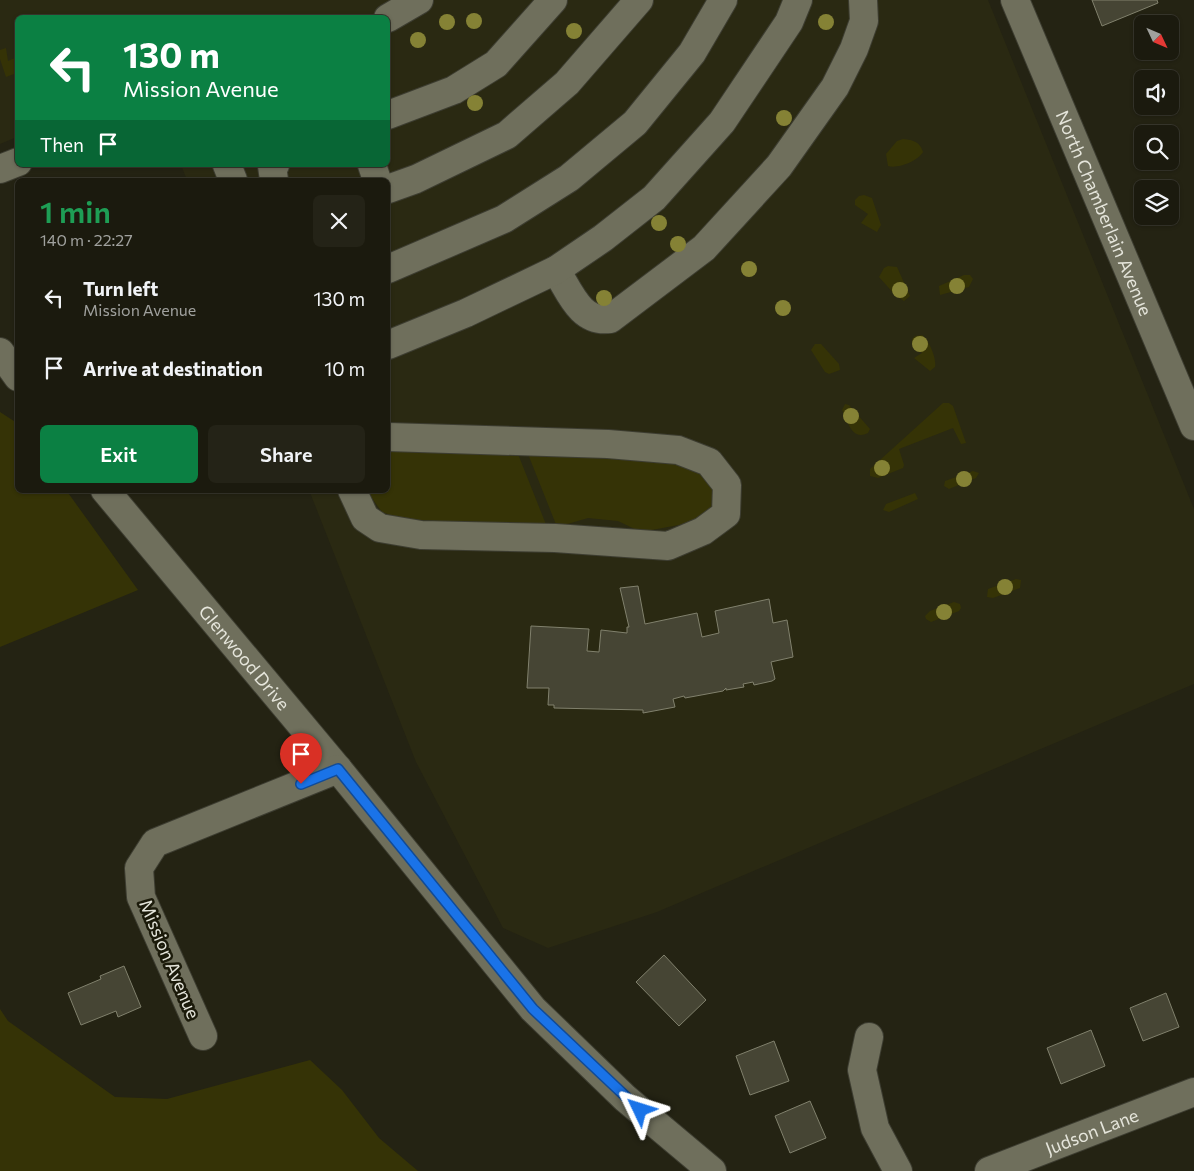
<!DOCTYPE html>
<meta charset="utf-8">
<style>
:root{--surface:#1b1a0e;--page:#242317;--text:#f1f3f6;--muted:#a0a19e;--line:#39382e;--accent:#0b8043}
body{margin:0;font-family:Commissioner,sans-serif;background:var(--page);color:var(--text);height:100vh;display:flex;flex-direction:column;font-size:19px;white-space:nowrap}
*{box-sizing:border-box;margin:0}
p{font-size:16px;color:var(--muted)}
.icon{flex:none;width:28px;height:28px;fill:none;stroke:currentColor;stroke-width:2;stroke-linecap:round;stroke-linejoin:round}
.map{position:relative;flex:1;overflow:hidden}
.details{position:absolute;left:15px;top:178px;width:375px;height:315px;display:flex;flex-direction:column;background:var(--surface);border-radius:8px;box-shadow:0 1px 4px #0004,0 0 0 1px var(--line)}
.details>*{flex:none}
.banner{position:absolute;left:15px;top:15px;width:375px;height:152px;border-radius:8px;box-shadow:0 1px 4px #0004,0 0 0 1px var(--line);background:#0b8043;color:#fff;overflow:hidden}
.needle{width:32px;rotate:134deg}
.controls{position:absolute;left:1134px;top:15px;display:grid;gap:10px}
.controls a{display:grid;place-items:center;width:45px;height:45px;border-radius:8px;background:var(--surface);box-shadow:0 1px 4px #0004,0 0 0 1px var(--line);font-size:25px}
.pin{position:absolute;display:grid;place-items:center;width:42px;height:42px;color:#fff;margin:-51px -21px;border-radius:50% 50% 50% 0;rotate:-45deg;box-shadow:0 0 5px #0007}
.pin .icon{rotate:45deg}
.me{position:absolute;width:55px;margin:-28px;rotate:311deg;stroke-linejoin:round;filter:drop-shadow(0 0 4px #0008)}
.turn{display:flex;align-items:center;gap:18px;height:105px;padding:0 25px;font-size:22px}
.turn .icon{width:65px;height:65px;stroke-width:2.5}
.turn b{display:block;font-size:35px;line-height:42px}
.then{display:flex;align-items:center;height:48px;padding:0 25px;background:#0003;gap:10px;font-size:19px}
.round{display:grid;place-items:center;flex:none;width:52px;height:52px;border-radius:8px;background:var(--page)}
.overview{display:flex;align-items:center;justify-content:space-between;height:85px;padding:0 25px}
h1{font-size:30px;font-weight:600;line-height:38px;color:#1e9e55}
.button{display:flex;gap:10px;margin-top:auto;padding:10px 25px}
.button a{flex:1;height:58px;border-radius:8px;background:var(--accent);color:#fff;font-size:20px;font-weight:600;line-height:58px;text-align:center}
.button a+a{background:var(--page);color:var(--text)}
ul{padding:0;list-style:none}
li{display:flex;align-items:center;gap:15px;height:70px;padding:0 25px}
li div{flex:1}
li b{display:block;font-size:19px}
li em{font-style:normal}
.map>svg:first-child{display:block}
</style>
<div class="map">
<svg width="1194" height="1171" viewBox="0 0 1194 1171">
<rect width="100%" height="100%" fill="#242313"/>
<path fill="#2a2912" d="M0,0h988l206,509v175l-537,228 -109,36 -45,-20 -87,-166 -107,-272h79v-310h-201l-6,-15h207v-147h-370l-1,119 -17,7z"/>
<path fill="#353306" d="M6,48l2,13 9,-4 -3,17 -8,3 -6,-18v-9z
M903,139c11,1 17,3 20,13 -5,9 -25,17 -35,14l-2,-12 11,-13z
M864,195l8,3 9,27 -4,7 -16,-9 7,-9 -13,-9v-5l4,-4z
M888,266l9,1 13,29 -6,5 -8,-5 -17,-19 5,-9z
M964,275h6l3,4 -4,8 -29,8 -1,-9z
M922,335c7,5 15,24 13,32l-5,4 -16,-13 8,-5 -10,-11v-3l3,-3z
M815,344h6l18,20 1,6 -11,4 -4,-2 -14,-22z
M943,403h6l4,3 13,37 -5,1 -8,-16 -54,21 5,16 -1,3 -25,10 -8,-2v-7z
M845,404l4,1 21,24 -2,4c-16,8 -20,-11 -26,-23z
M0,412l17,11 1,67h48l72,100 -138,57z
M388,446l130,8 29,73 -144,-8 -21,-7 -16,-22h22z
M528,454l163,10 9,3 16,23 -1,15 -15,16 -59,11 -23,-11 -30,-3 -31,9z
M973,471l6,2 -3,5 -27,11 -5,-3 1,-5z
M915,493l3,6 -29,13 -6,-2 3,-6z
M1016,579l5,1 -1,8 -27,10 -6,-1 1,-8z
M954,602l6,2 1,4 -2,3 -28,11 -5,-3 -1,-3 5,-5z
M0,1009l8,12 107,76 52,2 143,-39 32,30 37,48 39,33h-418z"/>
<path fill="#464534" stroke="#81816d" d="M1092,0h65l1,3 -56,23z
M638,586l7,38 52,-11 5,24 17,-4 -4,-22 54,-12 4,24 14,-3 6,37 -22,5 4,17 -3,2 -18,4 -1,-3 -10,2 1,3 -18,3v-2l-3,3 -38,7 -1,-2 -11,3 2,8 -32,6v-3l-89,-2v-3h-6l1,-17h-22l4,-62 58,3 -2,22 12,1 2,-22 26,3v-6h2l-9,-39z
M664,955l42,45 -27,26 -43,-44z
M124,966l17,41 -23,10 -2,-6 -35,14 -13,-32 33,-14 -1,-3z
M1166,993l13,34 -36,14 -13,-33z
M1091,1030l14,36 -44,18 -14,-36z
M774,1041l15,40 -39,14 -14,-39z
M810,1101l16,37 -36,15 -15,-37z"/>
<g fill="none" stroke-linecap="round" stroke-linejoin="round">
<g stroke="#3d3d31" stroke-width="30">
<g id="minor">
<path id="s1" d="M1015,0l179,426"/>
<path d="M388,18l31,-18"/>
<path d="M388,115l66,-25 42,-26 57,-64"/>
<path d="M227,165l6,15"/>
<path d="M372,165l5,15"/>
<path d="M0,169l18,-7"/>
<path d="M274,180l-2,-14 3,-1"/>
<path d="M388,189l28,-10 91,-44 60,-52 72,-83"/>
<path d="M388,269l116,-50 65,-41 66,-55 57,-70 31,-53"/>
<path d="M556,270c14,22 24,53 54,49l94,-71 75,-82 56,-79 19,-38 10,-28 -1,-21"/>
<path d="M388,345l78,-32 90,-43 47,-32 51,-40 68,-76 67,-100 9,-22"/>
<path d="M0,352l18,25"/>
<path id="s2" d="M105,490l233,279 195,240 92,89 87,73"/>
<path d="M352,490l13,28 15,10 41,7 134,3 113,8 35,-15 23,-17 1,-29 -18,-23 -31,-12 -70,-6 -220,-7"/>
<path d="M203,1036l-62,-139 -2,-29 16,-25 183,-74"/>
<path d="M869,1037l-7,33 13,58 23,43"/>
<path id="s3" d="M989,1171l205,-79"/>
</g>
</g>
<use href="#minor" stroke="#6f6f5c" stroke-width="28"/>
</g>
<g fill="#858235">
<circle cx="474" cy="21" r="8"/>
<circle cx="447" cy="22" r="8"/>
<circle cx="826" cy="22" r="8"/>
<circle cx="574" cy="31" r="8"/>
<circle cx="418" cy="40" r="8"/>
<circle cx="475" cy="103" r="8"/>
<circle cx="784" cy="118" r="8"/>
<circle cx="659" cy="223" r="8"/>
<circle cx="678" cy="244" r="8"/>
<circle cx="749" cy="269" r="8"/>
<circle cx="957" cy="286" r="8"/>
<circle cx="900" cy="290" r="8"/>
<circle cx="604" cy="298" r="8"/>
<circle cx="783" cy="308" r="8"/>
<circle cx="920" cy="344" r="8"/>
<circle cx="851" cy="416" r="8"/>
<circle cx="882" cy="468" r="8"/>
<circle cx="964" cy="479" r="8"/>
<circle cx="1005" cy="587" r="8"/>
<circle cx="944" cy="612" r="8"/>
</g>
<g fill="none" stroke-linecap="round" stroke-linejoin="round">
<g stroke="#114b97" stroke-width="12">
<path id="route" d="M301,784l37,-15 195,240 107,101"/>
</g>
<use href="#route" stroke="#1a73e8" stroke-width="9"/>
</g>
<g text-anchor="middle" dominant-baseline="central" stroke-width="5" stroke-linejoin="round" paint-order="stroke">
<g font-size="18" fill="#e5e5db" stroke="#1b1a0a">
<text stroke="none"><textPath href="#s1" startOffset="231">North Chamberlain Avenue</textPath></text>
<text stroke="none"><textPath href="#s2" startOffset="218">Glenwood Drive</textPath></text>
<text transform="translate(170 959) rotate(67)">Mission Avenue</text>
<text stroke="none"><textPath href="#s3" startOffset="110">Judson Lane</textPath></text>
</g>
</g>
</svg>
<div class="controls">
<a><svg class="needle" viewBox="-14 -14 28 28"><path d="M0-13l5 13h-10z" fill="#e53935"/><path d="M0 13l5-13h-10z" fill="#a0a19e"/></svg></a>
<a><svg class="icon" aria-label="sound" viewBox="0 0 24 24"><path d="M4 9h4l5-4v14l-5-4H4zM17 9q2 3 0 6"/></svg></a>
<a><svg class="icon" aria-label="search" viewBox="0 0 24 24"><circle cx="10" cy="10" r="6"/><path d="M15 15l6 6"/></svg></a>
<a><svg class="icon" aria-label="layers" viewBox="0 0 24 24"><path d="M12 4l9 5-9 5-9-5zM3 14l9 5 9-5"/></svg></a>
</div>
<div class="pin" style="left:301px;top:784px;background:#d93025"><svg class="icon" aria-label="arrive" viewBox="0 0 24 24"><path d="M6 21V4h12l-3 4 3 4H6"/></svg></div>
<svg class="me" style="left:640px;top:1110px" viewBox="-20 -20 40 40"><path d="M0-17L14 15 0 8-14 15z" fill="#1a73e8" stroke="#fff" stroke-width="4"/></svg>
<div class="banner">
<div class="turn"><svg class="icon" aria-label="left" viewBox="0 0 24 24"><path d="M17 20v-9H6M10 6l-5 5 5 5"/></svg><div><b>130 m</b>Mission Avenue</div></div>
<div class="then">Then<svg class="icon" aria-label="arrive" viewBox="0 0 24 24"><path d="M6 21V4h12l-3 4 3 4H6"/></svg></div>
</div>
<section class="details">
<div class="overview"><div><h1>1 min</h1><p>140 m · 22:27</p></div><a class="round"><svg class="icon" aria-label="close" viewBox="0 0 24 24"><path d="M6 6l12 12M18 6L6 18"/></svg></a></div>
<ul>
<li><svg class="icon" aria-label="left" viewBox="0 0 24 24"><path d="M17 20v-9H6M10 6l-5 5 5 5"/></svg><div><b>Turn left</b><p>Mission Avenue</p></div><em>130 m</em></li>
<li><svg class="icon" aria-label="arrive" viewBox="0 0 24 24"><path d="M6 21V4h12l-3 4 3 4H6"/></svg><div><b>Arrive at destination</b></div><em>10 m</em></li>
</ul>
<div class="button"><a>Exit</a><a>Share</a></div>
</section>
</div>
